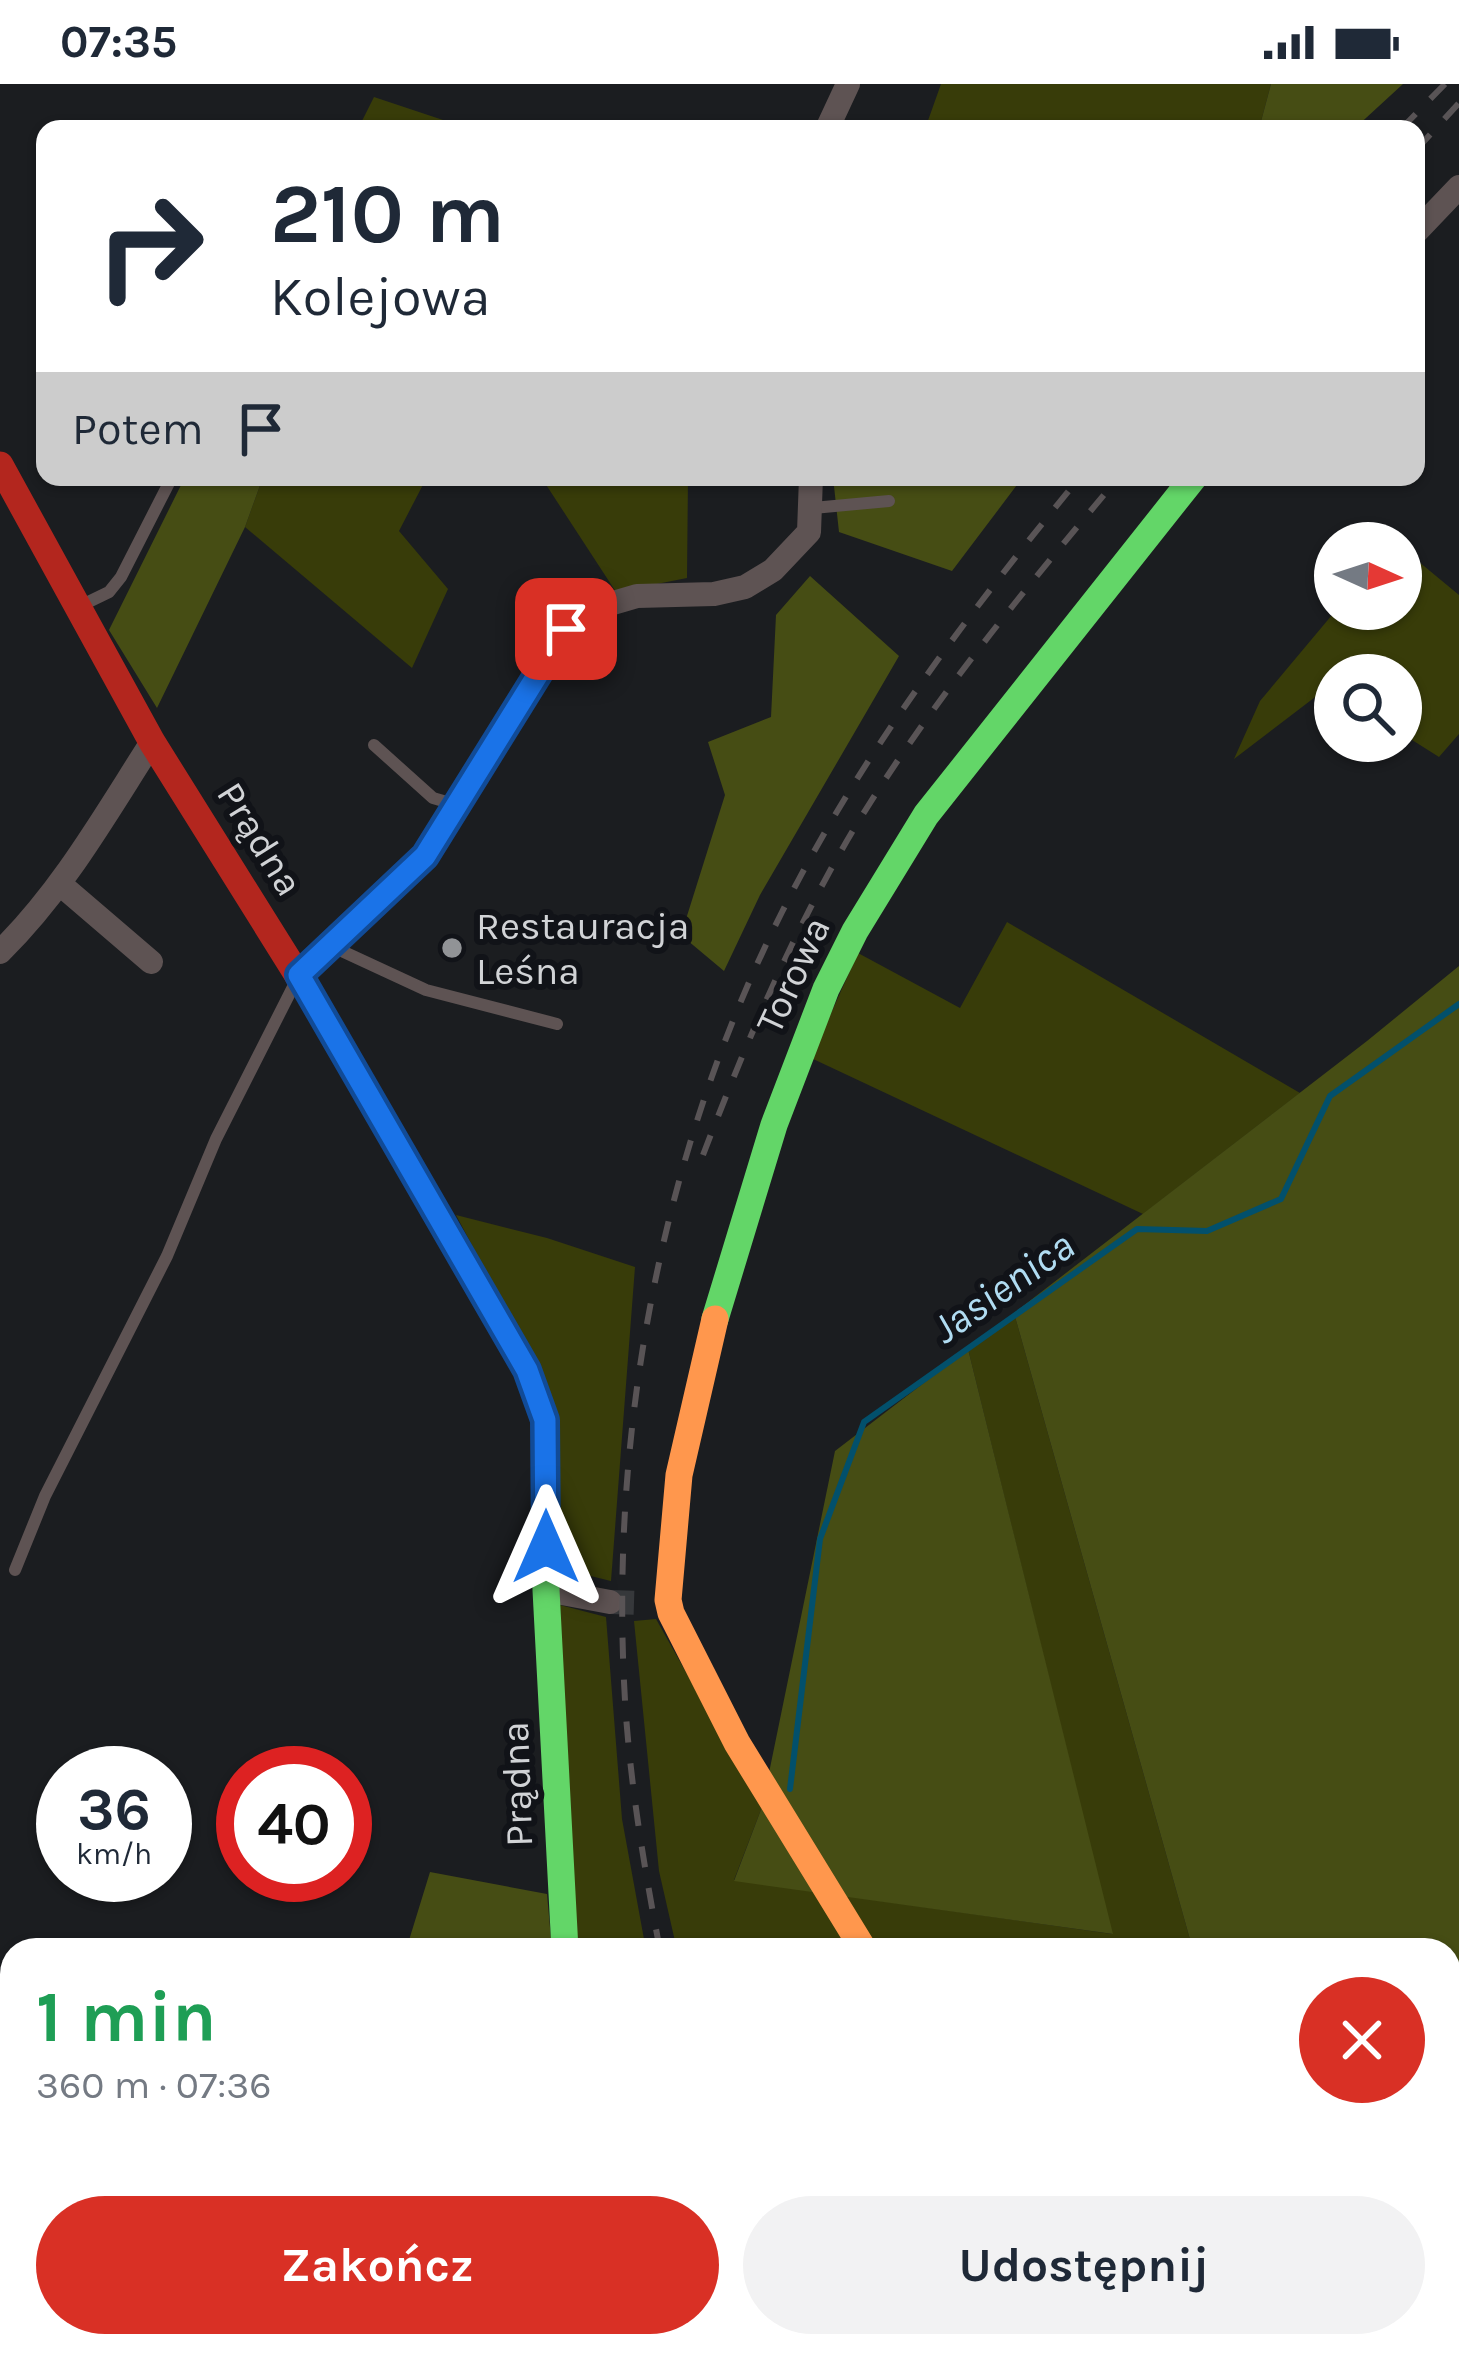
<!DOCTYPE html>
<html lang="pl">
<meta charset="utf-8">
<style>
:root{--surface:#fff;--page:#f2f2f3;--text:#1f2937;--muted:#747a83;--accent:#d93025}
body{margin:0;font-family:Karla,sans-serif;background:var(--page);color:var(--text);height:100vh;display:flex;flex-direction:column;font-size:45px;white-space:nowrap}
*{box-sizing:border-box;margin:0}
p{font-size:39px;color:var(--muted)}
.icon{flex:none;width:66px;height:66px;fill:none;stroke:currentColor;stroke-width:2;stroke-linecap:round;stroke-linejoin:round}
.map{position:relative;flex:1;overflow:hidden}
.side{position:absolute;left:0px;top:1854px;width:1461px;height:420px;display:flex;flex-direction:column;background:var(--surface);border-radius:36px 36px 0 0;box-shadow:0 3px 9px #0004}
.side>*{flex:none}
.banner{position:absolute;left:36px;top:36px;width:1389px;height:366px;border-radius:24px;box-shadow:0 3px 9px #0004;background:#fff;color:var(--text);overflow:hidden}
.needle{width:78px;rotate:93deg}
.fabs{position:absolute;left:1314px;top:438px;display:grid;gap:24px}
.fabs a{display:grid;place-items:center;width:108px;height:108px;border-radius:50%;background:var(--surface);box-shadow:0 3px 9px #0004;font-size:60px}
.speed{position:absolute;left:36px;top:1662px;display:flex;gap:24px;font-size:60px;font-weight:700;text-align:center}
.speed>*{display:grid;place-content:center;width:156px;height:156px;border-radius:50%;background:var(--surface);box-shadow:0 3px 9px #0004;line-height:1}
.speed small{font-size:30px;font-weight:400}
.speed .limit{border:18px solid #d22;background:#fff;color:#111}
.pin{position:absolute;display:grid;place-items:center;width:102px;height:102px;color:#fff;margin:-51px;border-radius:24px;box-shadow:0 6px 18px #0006}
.me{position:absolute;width:132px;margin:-66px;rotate:0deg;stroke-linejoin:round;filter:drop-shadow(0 0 9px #0008)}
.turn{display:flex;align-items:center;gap:42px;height:252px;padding:0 36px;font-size:54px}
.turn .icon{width:156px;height:156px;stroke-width:2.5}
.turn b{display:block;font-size:84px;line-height:102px}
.then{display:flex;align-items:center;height:114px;padding:0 36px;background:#0003;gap:24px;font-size:45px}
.round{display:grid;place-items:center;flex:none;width:126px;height:126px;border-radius:63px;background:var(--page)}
.summary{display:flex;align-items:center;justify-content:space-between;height:204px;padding:0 36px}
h1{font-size:72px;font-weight:700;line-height:90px;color:#1e9e55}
.button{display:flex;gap:24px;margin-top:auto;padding:24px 36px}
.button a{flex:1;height:138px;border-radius:72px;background:var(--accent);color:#fff;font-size:48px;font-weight:700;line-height:138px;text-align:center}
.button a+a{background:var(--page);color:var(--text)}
.status{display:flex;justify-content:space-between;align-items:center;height:84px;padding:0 60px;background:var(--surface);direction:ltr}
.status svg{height:33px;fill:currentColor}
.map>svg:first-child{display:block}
</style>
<div class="status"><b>07:35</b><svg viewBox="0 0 49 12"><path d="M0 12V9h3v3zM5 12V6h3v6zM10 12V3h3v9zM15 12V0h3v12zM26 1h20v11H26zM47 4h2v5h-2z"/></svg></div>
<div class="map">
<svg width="1459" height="2274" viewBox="0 0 1459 2274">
<rect width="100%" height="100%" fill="#1b1d20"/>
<path fill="#383c09" d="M941,0h330l-12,45h-334z
M374,13l96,32h-112z
M263,393h164l-28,54 49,58 -36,79 -167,-141z
M541,393h147l-1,101 -71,14z
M1401,463l58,48v139l-20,23 -38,-24v-58h-66v17l-8,-4 -93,71 26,-58 77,-92h64z
M1007,838l293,171 -157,121 -332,-156 47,-105 102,55z
M456,1131l91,23 88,29 -24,314 -49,-12 -11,-175z
M1014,1229l179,637h-516l-18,-79 -25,-250 22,-2 106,188 -28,73 378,54 -144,-585z
M560,1521l46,12 16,202 24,131h-71z
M646,2262h123l5,12h-125z"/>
<path fill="#464d14" d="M1271,0h132l-49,45h-95z
M185,393h78l-18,50 -88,181 -48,-78z
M833,393h190l-71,94 -113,-39z
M810,492l89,80 -139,239 -36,76 -43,-36 44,-140 -17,-53 63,-25 5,-102z
M1459,882v1035l-10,-2v-49h-256l-179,-637 353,-272z
M968,1265l145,585 -379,-53 28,-74 73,-356z
M430,1788l117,22 5,56h-146z
M0,1992h12v270h176l-18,12h-170z
M1449,2000l10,2v272h-619l-5,-12h614z
M233,2262h413l3,12h-401z"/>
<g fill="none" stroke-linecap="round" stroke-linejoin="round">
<path stroke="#02506c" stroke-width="6" d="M790,1705l30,-250 44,-117 273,-193 70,2 74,-32 49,-103 129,-92"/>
<path stroke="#36383b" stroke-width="24" stroke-dasharray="24 12" stroke-linecap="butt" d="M610,1518l32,1"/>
<path stroke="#5e5353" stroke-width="12" d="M813,424l76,-7
M78,523l31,-15 12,-15 51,-100
M374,661l59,53 24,7
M331,862l95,44 131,34
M15,1486l30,-74 122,-240 49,-117 80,-158"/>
<path stroke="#5e5353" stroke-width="24" d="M827,45l21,-45
M1416,148l43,-45
M60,800l91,78
M0,868c63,-62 105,-137 152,-210
M299,891l126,-119 141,-227 30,-21 41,-12 77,-2 31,-7 28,-17 36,-38 2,-55
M546,1506l64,12
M1449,2193l10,9
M621,2262l2,12"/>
<path stroke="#63d668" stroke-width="27" d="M312,914l215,372 18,50 1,170 19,360
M715,1235l59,-194 52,-136 29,-58 71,-116 268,-338"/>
<path stroke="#ff974d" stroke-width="27" d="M715,1235l-36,156 -11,125 3,13 66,130 127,207"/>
<path stroke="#b3261e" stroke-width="27" d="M0,381l152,277 160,256"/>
<path stroke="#595456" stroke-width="6" stroke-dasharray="21 21" stroke-linecap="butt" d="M1401,45l44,-45
M1416,66l43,-47
M703,1071c45,-117 94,-234 160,-341 74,-119 166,-230 256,-337
M660,1866c-15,-78 -28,-155 -34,-234 -19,-273 33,-560 156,-804 78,-157 187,-299 298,-435
M784,2262l5,12"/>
</g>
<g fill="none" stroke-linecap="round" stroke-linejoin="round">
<g stroke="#114b97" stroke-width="30">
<path id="route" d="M546,1463l-1,-127 -18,-50 -228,-395 126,-119 141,-227"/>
</g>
<use href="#route" stroke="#1a73e8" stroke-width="21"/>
</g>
<circle fill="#919396" stroke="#111318" stroke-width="4.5" cx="452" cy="864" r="12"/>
<g text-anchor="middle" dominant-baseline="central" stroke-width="12" stroke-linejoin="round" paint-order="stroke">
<g font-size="39" fill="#d1d3d6" stroke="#111318">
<text transform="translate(260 755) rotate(58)">Prądna</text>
<text transform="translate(793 891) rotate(-65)">Torowa</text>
<text transform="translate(517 1700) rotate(-92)">Prądna</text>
</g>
<g font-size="39" fill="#d1d3d6" stroke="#111318" text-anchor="start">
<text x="476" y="842">Restauracja<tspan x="476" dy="45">Leśna</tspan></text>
</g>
<g font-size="42" font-style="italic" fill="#b0dcf2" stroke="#111318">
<text transform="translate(1003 1203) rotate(-35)">Jasienica</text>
</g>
</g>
</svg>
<div class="fabs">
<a><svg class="needle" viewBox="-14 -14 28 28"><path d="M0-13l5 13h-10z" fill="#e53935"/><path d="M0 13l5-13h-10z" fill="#747a83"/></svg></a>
<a><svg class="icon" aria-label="search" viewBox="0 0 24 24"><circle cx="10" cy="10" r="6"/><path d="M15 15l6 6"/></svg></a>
</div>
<div class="speed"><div>36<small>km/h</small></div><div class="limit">40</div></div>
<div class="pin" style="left:566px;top:545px;background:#d93025"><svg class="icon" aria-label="arrive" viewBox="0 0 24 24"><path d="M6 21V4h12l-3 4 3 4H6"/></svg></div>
<svg class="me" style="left:546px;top:1463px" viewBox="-20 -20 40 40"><path d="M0-17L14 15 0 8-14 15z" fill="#1a73e8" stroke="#fff" stroke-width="4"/></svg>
<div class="banner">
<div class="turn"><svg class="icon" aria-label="right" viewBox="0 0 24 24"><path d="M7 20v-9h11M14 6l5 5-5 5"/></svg><div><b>210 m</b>Kolejowa</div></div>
<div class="then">Potem<svg class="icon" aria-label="arrive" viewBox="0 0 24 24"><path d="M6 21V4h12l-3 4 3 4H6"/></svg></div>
</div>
<section class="side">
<div class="summary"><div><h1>1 min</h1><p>360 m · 07:36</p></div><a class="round" style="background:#d93025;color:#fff"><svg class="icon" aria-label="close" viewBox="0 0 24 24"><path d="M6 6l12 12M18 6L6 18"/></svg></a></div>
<div class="button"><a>Zakończ</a><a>Udostępnij</a></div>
</section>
</div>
